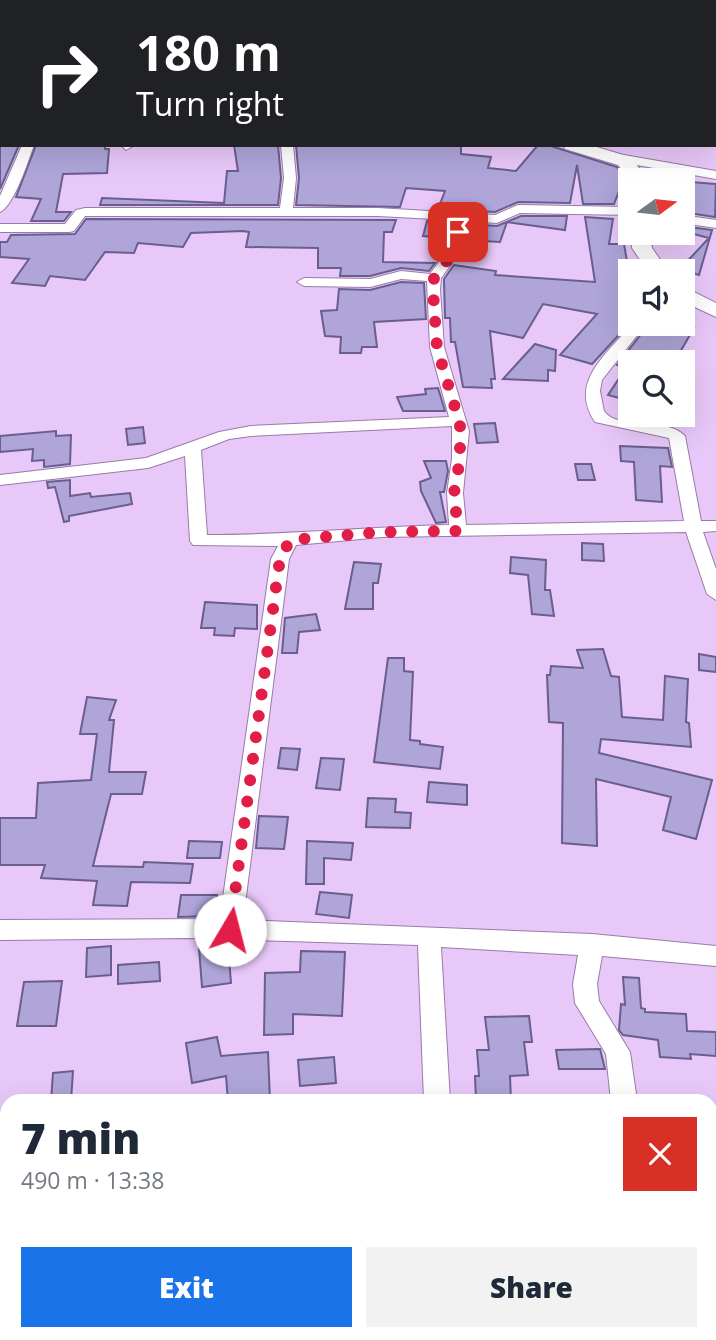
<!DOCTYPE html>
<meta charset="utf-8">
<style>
:root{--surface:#fff;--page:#f2f2f3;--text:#1f2937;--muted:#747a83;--accent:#1a73e8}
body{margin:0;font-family:"Open Sans",sans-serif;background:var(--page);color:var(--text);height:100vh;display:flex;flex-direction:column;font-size:26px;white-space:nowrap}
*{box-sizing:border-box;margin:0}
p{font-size:23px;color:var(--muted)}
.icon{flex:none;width:38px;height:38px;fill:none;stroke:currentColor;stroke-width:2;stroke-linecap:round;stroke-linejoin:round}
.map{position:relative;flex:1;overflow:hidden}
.details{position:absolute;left:0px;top:1094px;width:718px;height:247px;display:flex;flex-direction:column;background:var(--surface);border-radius:21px 21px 0 0;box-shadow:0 7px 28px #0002}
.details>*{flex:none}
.guide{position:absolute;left:0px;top:0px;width:718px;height:147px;box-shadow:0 7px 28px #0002;background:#202124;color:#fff;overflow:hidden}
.needle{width:46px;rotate:75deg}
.tools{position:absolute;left:618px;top:168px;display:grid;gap:14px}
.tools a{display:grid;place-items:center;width:77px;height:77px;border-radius:0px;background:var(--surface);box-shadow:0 7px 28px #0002;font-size:35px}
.pin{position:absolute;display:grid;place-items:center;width:60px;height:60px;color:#fff;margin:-30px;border-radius:14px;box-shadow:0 4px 10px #0006}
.me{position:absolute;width:77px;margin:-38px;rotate:8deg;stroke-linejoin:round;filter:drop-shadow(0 0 5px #0008)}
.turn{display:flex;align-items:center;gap:24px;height:147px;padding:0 21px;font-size:32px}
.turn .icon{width:91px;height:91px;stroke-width:2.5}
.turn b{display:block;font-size:49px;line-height:60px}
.round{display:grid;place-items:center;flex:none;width:74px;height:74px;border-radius:0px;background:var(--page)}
.headline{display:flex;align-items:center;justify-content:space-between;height:119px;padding:0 21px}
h1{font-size:42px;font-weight:800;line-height:52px}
.cta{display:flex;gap:14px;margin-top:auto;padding:14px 21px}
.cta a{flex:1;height:80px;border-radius:0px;background:var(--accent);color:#fff;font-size:28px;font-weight:800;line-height:80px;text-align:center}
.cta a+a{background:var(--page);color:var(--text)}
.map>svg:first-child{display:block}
</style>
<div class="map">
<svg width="716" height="1340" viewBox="0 0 716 1340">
<rect width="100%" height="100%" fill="#e8c8f9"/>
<path fill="#afa5d9" stroke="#695e8e" stroke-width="2" d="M0,145h19l-19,44z
M36,145h69v4h4l-2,24 -44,1 -7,38h15l-7,9h-33l10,-22 -25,-2z
M234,145h44l3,33 -3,27h-178l2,-7 122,5 3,-32h11z
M296,145l165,1v8l30,3 -3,11 28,3 22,-26h10l69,22 9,12v5h-4l-8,20h-31l-6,-39 -7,38 -52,-1 -23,10 -57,-3 7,-18 -39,-3 -6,19 -104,-2 3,-27z
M691,182l25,2 -1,33 -33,-5v-13l8,1z
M521,216h46l-2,14 -58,-8 -7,20 -34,-2 3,-16 28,2z
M585,217l28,2 -4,25h15l6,34v31l-6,15h5l-37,40 -32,-9 37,-41 -54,-10 -20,34 -33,-7 5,48h-4l1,9 -29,-1 -8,-45h-4l-1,-24h-5l-1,-39 10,-14 42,6 -1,4 100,7z
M86,219l310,1 -4,12h-8l-1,30 52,1 -6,8 -28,-3 -31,8h-30l1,-8h-23v-20l-72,-1 3,-15 -6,-1 -52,2 -8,14 -45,-4 -4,10 -29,-1 -20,28 -35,-4 -5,10 -33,-3 17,-24 -29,-2v-15h7l4,-7 64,-1z
M427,221l24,1 -4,16 -24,-2z
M682,226l30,4 -13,45 -19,-6 29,-31 -27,-7z
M401,282l23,1 2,36 -52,3 3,25h-15l-1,6h-21l1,-16 -16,-1 -4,-25 16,-1 2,-21 31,1z
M649,324h27l18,4 -18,31 -11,-4 -3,4 -20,-5 -7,8h-5v39l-22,-6 18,-27 -9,-3z
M535,344l21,6 -1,21 -7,-1v11l-45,-2z
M438,388l7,23h-42l-6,-14 29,-3 -1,-5z
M495,423l3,19 -21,1 -3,-19z
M143,427l2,16 -17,2 -2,-16z
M56,431v5l15,-1 -1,29 -26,3v-7l-12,1 1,-12 -33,3v-16z
M620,446l48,2 4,19 -12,-1 2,36 -26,-2 -2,-38 -13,-1z
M424,461h22l2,10 -4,21h-4l6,30 -10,1 -15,-32 -1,-9 11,-4z
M575,464h16l4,16h-17z
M70,480v16l20,-3 1,4 39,-4 2,11 -63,12v5l-5,1 -9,-35 -7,1 -1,-6z
M582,543l21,1 1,17 -22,-1z
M511,557l35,3 -1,30h5l4,26 -22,-2 -4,-39 -18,-2z
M354,562l27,2 -3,19h-5v26h-28z
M205,602l52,3v24l-22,-1 -1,8 -20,-1 1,-7h-14z
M316,614l4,16 -21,2 -2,21h-15l3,-35z
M603,649l8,27 8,1 3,40 41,3 2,-44 23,3 -2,43 3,1 2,24 -90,-8 -2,14 113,27 -16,59 -33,-9 8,-33 -75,-18 1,67 -35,-3 1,-120 -14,-1 -2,-47h3l1,-9 32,2 -6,-18z
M699,654l17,3v15l-17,-2z
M388,658h16v13l9,1 -3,68 10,1v3l23,3 -3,22 -66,-7z
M87,697l29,3 -7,20h5l-5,52h37l-4,22h-31l-18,72 50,1 1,-5 49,2 -3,19 -59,-1 -4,24 -34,-1 4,-24 -56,-3 4,-13h-45v-47h36l2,-35 53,-3 6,-46h-17z
M281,748l19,1 -3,21 -19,-2z
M321,758l23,1 -4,31 -24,-2z
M429,782l38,3v20l-40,-3z
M368,798l28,1 -1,13 16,1 -1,15 -44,-1z
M259,816l29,1 -4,32 -28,-1z
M189,841l33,1 -2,16h-33z
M307,841l46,2 -2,17 -27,-2v26h-18z
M320,892l32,3 -3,23 -33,-4z
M181,895h36l-3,21 -36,1z
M228,945l3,38 -29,4 -3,-39z
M111,946v29l-25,2 1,-29z
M301,951l44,1 -3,64 -49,-2v20l-29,1 1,-62 35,-1z
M159,962l1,19 -42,3v-19z
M623,977l16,1 2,30 4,1v3l41,2 1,17 29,1v24l-26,-2 1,5 -31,-2 -2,-17 -35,-5 -4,-5 2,-26 4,1z
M62,981l-6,45h-39l7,-44z
M529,1016l3,26h-8l4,33 -18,1 1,25h-35l-1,-25h4l-2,-26h12l-4,-33z
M217,1037l4,19 47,-4 2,49h-42l-2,-25 -34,7 -6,-40z
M600,1049l5,20h-46l-3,-19z
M334,1057l2,26 -36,3 -2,-26z
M73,1071l-2,30h-20l2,-28z"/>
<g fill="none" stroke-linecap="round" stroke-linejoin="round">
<g stroke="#997ba8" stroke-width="2">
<path id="street" d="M143,0h10l-11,2z
M263,0h10l-11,2z
M537,0h10v2h-10z
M22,145h12c-6,16 -20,61 -34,67v-16z
M121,145h14l-9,5z
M281,145h12l3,33 -3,30h85l117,7 23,-10 112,2v8l-110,-2 -23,10 -30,-2 -6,30 -20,27 -1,12 4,57 25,84 -6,62 3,32 218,-4 -15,-83 -74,-16c-27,-40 12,-68 37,-98h14l-44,56 -2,11 4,20c13,20 63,5 81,25l16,85h15v10l-13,1 13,37v31l-9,-6 -21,-62 -304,5 -86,8 -7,14 -46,361 349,14 124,12v20l-114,-10 -5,28 2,17 31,51 7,49h-26l-5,-47 -31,-51 -2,-19 5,-29 -137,-8 9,154h-26l-6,-156 -230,-7 -188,2v-20l220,-1 51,-360 7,-13 -85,-1 -3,-4 -5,-85 -37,12 -148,17v-10l146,-17 73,-26 32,-6 198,-9 -19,-70 -3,-66 -26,-2 -31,8 -66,-1 -7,-4 7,-4 66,1 31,-8 29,3 17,-23 7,-31 -76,-4h-293l-11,15 -5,1h-69v-8h65l11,-14 9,-2h195l4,-30zM452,426v33l-5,34 2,32c-81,2 -161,10 -242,10l-6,-85 28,-11 22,-3z
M618,154l98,17v8l-102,-18v-6z
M682,215l34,5v8l-34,-5z
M342,1334h28v6h-28z
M484,1334h28l2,6h-28z"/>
</g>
<g stroke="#997ba8" stroke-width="2">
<path id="secondary" d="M0,78h2v10h-2z
M563,145h27l40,12 19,23h-18l-13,-15 -53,-16z
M631,233h18l3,15 16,23h-20l-16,-23z
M682,286l34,17v14l-34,-16z"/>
</g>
<use href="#street" fill="#fff" fill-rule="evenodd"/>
<use href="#secondary" fill="#fff" fill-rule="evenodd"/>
</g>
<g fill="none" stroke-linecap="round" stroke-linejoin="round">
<path stroke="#e11d48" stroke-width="12" stroke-dasharray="0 21.6" d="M230,930l46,-343 4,-28 10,-19 92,-8 76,-1 -4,-38 6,-34v-35l-23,-76 -4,-58 1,-12 20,-27 4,-19"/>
</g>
</svg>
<div class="tools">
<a><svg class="needle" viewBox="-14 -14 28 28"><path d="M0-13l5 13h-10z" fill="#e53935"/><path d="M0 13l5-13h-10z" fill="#747a83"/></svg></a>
<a><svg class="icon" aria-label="sound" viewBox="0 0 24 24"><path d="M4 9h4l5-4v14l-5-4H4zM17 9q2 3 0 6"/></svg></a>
<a><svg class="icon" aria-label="search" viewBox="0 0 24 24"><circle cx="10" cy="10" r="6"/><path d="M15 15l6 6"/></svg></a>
</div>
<div class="pin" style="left:458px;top:232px;background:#d93025"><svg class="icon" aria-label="arrive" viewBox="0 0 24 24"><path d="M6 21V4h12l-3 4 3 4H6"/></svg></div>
<svg class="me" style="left:230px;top:930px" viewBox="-20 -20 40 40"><circle r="19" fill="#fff"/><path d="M0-13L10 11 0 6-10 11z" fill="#e11d48"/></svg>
<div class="guide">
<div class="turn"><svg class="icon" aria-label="right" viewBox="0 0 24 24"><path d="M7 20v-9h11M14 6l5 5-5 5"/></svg><div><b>180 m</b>Turn right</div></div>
</div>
<section class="details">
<div class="headline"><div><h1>7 min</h1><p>490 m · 13:38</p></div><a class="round" style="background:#d93025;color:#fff"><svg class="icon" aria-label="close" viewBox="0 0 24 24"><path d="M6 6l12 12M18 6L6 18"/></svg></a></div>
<div class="cta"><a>Exit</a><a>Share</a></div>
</section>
</div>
